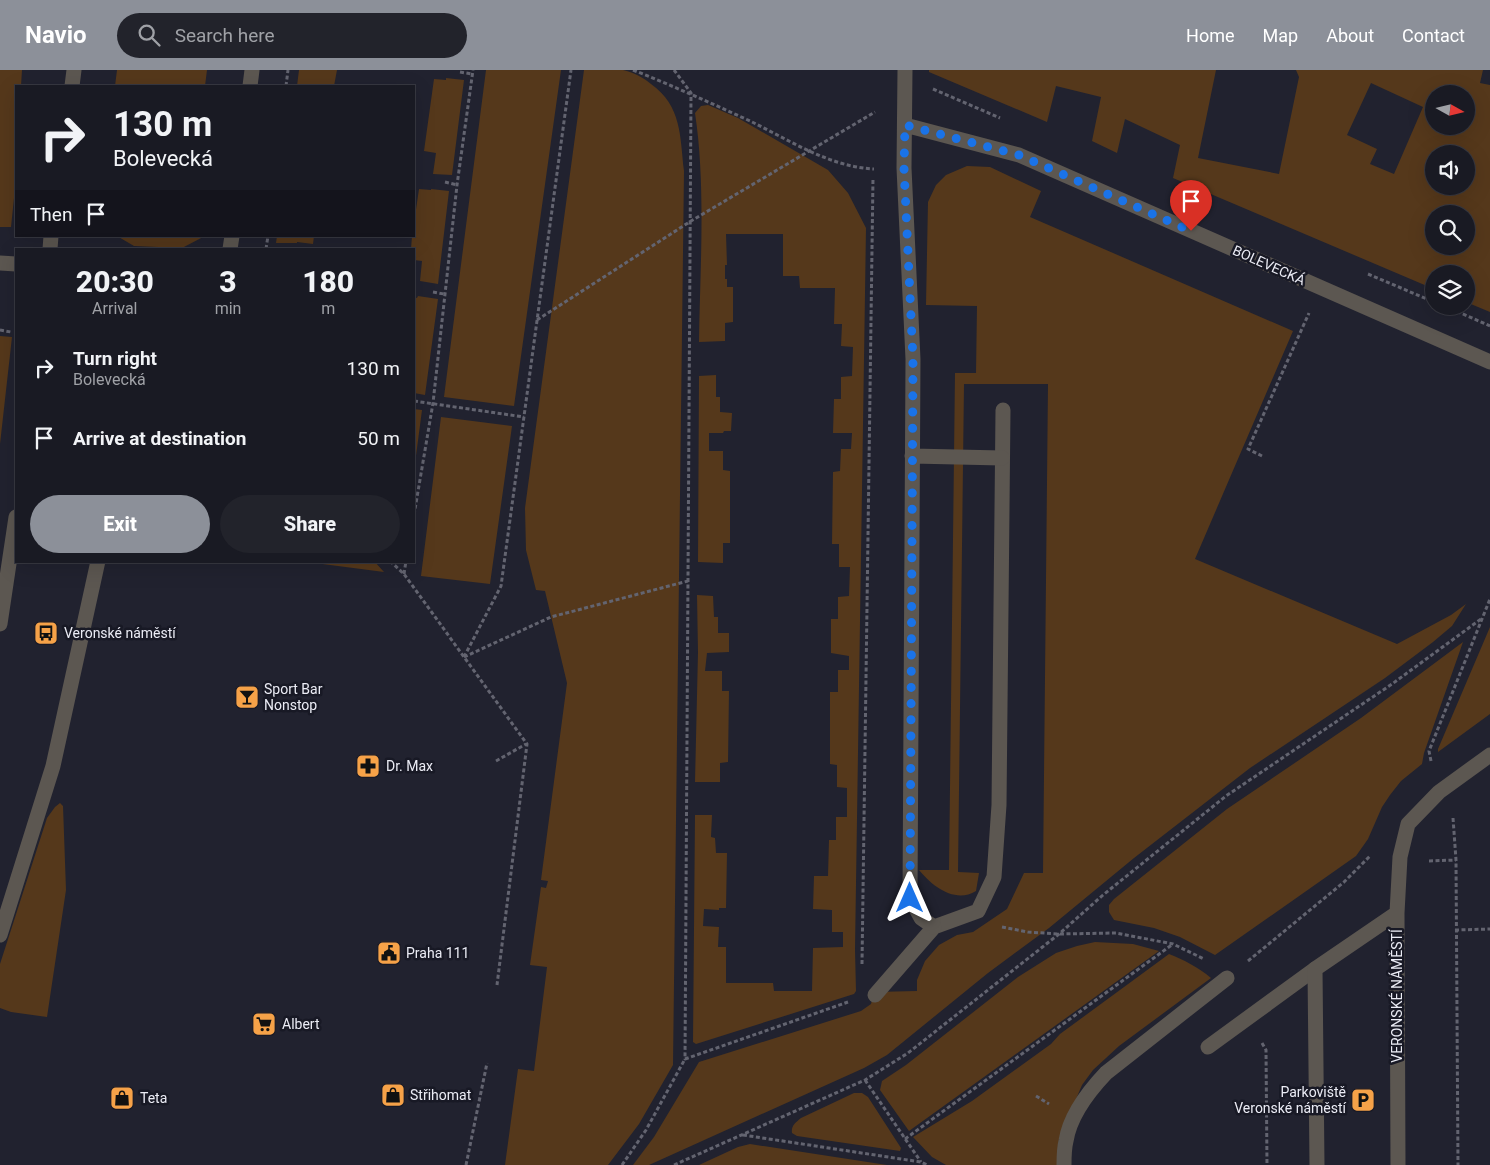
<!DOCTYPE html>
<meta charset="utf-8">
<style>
:root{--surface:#191a23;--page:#22232b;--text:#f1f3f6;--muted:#9fa1a6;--line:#373841;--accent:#8c9099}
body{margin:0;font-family:Roboto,sans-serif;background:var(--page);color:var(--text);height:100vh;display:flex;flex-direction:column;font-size:19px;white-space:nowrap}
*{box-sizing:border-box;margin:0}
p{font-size:16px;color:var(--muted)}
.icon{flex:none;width:28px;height:28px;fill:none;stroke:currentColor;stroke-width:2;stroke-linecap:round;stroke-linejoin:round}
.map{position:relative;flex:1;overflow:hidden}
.side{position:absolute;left:15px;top:178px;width:400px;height:315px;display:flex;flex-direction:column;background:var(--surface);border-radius:0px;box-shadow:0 5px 20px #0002,0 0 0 1px var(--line)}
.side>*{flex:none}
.guide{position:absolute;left:15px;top:15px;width:400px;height:152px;border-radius:0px;box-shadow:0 5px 20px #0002,0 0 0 1px var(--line);background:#191a23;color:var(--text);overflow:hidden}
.needle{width:32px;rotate:98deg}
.fabs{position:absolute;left:1425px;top:15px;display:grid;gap:10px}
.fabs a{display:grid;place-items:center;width:50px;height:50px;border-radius:50%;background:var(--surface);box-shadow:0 5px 20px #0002,0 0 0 1px var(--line);font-size:25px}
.pin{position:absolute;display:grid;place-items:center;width:42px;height:42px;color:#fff;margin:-51px -21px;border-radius:50% 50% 50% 0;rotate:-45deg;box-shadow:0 0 5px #0007}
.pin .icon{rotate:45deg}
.me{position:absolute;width:55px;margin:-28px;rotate:0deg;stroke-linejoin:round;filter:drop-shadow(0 0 4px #0008)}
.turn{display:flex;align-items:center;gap:18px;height:105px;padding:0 15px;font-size:22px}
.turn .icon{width:65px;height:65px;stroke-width:2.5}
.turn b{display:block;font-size:35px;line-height:42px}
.then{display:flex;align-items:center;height:48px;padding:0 15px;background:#0003;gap:10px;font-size:19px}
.eta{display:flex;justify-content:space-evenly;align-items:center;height:85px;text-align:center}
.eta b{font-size:30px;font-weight:800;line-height:35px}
.action{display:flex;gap:10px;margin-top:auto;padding:10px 15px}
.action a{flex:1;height:58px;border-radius:30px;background:var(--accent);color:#fff;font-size:20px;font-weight:800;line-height:58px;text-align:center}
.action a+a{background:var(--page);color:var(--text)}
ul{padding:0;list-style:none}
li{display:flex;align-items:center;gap:15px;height:70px;padding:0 15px}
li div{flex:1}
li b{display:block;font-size:19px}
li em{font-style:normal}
header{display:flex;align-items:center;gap:30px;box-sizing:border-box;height:70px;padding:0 25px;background:var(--accent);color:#fff}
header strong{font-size:24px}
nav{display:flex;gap:28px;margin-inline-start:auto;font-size:18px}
.search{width:350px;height:45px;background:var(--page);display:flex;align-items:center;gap:12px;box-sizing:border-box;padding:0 18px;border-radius:28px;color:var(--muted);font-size:19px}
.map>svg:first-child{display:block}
</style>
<header>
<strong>Navio</strong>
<div class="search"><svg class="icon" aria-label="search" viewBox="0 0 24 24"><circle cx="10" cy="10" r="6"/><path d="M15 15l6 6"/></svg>Search here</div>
<nav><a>Home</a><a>Map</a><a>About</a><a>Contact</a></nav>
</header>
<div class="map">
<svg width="1490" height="1095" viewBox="0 0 1490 1095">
<rect width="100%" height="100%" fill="#21222f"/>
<path fill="#55381b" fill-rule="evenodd" d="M0,0h22l-1,16h-5v93l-5,48h-11z
M117,0h90l-2,16h-90z
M299,0h38l-3,16h-37z
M486,0h75l-47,336 -70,-9z
M584,0c12,0 27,0 39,0 10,2 21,8 28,14 31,22 29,53 33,87l-11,894 -34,59 -31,41h-103l13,-96 16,2 13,-104 -17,-2 11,-78 5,1 2,-7 -7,-1 26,-197 -22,-92 -9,-1 -10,-40 -1,-42z
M929,0h287l-18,88 81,16 20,-97 -3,-7h187l-3,13 10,2v227l-24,-10v-28h-32v15l-261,-111 7,-33 -55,-26 -8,34 -25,-12 9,-44 -45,-11 -9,36 -118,-50zM1371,13l52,24 -29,67 -24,-10 7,-15 -30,-14zM1434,24h32v32h-32zM1434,84h32v32h-32zM1434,144h32v32h-32z
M446,8l18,2 -12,95 -19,-1 3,-21 -12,-2 10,-72 12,1z
M708,35l30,13 90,52 20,23 18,35 -11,722 1,41 -2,3 -158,50 -3,-2 2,-227h17l-1,22 4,1 1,15h11l-1,55h-7v2l-15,-1 -1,17 16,1 -1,20h8v36h47l1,8h38l1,-43 30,-1v-15h-11v-22l-19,-1 1,-33h14l1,-36h7v-23h11v-29l-10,-1v-22l-7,-1v-72h8v-22h11v-14l-18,-3v-34h7v-22l11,-1 1,-29h-11v-23h-7l1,-72 7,-1 1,-22h10l1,-16h-19l1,-34h7v-22l11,-1 1,-29 -12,-1 1,-22h-8l1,-36h-35l-1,-12h-16v-42h-57l1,31h-2v14h2v8h6v35l-8,1v18l-26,1c1,-74 7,-156 -4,-229l6,-7z
M967,96l23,1 51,24 -11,26 263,114 -98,228 202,85 54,-29 15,-11 -14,22 -19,16 -48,36 -135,90 -116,90 -85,70 -61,45 -101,82 -23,13 -215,97h-16l21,-28 45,-75 162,-51 10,-7 3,-12 43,-1v-11l8,-19 14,-16 18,-10 16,-3 34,-23 17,-36h19l5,-489h-84l-6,488 21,1 -3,18c-21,13 -44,-5 -57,-21h30l6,-497h21l1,-67 -51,-1 2,-103 8,-17 10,-10z
M419,119l12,1v-1l18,2 -11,93 -18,-3 2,-20 -8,-1v-11h-3l1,-13h2v-13z
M117,166h88l-23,12 -48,-2z
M277,166h37l-1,8 -16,-2v1h-21z
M418,226l20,3 -13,96 -11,-2v-96l3,1z
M0,266l12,1 -12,107z
M716,305v22h4v15l12,1 -1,18h-7l-1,2h-14v18h14v19l7,1v72h-7v20l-25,-1 1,-186z
M414,339l8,1 -8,61z
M441,347l71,9 -22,158 -69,-8z
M307,491h67l10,11 -77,-10z
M697,525l16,1 1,21h4v16h11v19l-22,1 -2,18h17v20h7l-1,71 -8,1v19h-25l3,-130z
M1490,557v87l-52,38v-3z
M1463,572l-39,111 -2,11 -21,17 -11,14 -8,12 -14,32 -12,17 -141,99 -35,-18 -26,-9 -40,-8 -5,-8v-7l5,-6 113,-90 134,-91z
M60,733l3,3 3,84 -19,127 -36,-5 -11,-4v-44l47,-146 8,-11z
M1095,872l38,2 26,7 -250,180 -29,-41 2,-9 24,-16 112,-88 38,-24 21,-7z
M1169,884c15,6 29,13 42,24l-92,68 -26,24 -11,15 -23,54 -2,26h-111l-14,-8 -19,-20 59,-36 79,-57 9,-10z
M854,1023h8l6,4 33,51 -1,3 -103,-15 -5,-3c-1,-7 3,-10 9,-15z
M750,1074l137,21h-188l39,-18z"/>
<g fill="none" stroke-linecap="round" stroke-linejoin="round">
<path stroke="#636470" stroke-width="3" stroke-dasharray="4 2.5" stroke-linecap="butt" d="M633,0c40,16 78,33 117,51 39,19 80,46 124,48
M674,0l17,23 -6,966 163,-57
M460,2l12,2
M286,16l2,-16
M933,19l67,29
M445,112l12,3
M266,179l2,-13
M1368,204l66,28
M433,222l11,2
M1445,236l45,20
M537,250l154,-99 184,-109
M0,260l11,2
M414,331l110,16
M1262,386l-14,-7 61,-136
M414,445l19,-112 24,-218 16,-115
M390,491l14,13 123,170 -30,241
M404,504l2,-13
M464,587l37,-71 70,-516
M464,587l87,-40 137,-36
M496,691l30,-17
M1431,691l-2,-10 61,-152
M1453,748l3,42 2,305
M1429,791l27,-1
M1002,857l26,5 31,2 57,-1 57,11 31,15
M1455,860l35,-1
M1248,891l96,-79 26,-26
M862,894l11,-786
M1262,973l4,7 1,115
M865,1010l56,82
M1036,1026l13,8
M743,1065l178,27 6,3
M905,1069l268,-195
M466,1095l21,-102
M622,1095l24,-35 39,-71
M674,1095l191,-85 43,-27 151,-119 44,-39 123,-99 166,-112 89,-65"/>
<path stroke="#5c5751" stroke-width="15" d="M0,865l53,-169 45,-205
M875,925l59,-68 44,-16 16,-34 5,-72 4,-395
M1208,977l107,-78"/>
<path stroke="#5c5751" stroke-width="15" d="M1064,1095c0,-8 0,-16 2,-24 4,-26 22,-49 40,-68l121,-95"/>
<path stroke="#5c5751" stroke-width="15" d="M905,0l-1,98 9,191 -3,539 11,20 13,9
M250,16l2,-16
M905,55l114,30 471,207
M230,179l2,-13
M0,193l16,1
M912,386l90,2
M1317,1095l-2,-196 82,-56
M1398,1095l-1,-252 3,-56 8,-33 31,-32 51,-37"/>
<path stroke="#5c5751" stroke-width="15" d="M72,16l2,-16
M50,179l1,-13
M0,554l16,-107"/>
</g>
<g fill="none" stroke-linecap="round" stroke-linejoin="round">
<path stroke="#1a73e8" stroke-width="9" stroke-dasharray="0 16.2" d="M910,828l3,-539 -9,-191 1,-43 114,30 172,76"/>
</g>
<defs>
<g id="bus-square" transform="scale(1.25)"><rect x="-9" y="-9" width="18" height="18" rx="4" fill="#f6a248" stroke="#181925"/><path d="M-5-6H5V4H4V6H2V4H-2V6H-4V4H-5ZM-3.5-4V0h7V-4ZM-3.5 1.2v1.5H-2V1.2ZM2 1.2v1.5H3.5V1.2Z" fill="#111"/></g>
<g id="bar-square" transform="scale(1.25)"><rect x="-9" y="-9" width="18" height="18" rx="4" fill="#f6a248" stroke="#181925"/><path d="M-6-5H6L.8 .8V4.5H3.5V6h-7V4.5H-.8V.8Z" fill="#111"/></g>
<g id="pharmacy-square" transform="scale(1.25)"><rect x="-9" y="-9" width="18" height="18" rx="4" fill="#f6a248" stroke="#181925"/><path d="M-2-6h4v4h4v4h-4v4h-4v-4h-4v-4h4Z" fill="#111"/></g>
<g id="civic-square" transform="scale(1.25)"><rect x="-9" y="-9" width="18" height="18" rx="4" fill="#f6a248" stroke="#181925"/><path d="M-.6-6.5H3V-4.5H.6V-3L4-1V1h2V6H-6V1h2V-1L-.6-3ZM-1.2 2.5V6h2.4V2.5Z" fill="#111"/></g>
<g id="supermarket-square" transform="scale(1.25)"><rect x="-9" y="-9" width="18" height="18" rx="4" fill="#f6a248" stroke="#181925"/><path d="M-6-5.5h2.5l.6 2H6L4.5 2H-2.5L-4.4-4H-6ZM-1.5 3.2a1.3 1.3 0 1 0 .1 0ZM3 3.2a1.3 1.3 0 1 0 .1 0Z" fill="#111"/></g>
<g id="shop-square" transform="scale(1.25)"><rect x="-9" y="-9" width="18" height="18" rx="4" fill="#f6a248" stroke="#181925"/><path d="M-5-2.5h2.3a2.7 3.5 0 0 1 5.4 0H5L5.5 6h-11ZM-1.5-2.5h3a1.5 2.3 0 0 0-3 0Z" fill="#111"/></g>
<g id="parking-square" transform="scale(1.25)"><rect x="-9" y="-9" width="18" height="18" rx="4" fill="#f6a248" stroke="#181925"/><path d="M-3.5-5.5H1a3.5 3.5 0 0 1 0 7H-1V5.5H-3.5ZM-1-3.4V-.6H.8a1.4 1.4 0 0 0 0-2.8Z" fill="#111"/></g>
</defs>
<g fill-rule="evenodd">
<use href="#bus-square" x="46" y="563"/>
<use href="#bar-square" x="247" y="627"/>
<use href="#pharmacy-square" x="368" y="696"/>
<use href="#civic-square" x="389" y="883"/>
<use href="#supermarket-square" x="264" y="954"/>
<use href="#shop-square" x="393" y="1025"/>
<use href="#shop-square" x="122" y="1028"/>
<use href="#parking-square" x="1363" y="1030"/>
</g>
<g text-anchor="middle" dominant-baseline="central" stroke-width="5" stroke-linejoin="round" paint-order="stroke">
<g font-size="14" fill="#ebecf5" stroke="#181925">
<text transform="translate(1269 195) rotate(24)">BOLEVECKÁ</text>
<text transform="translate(1397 926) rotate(-90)">VERONSKÉ NÁMĚSTÍ</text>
</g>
<g font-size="14" fill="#ebecf5" stroke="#181925" text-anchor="start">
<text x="64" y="563">Veronské náměstí</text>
<text x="264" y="619">Sport Bar<tspan x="264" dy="16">Nonstop</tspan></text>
<text x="386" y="696">Dr. Max</text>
<text x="406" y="883">Praha 111</text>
<text x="282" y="954">Albert</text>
<text x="1346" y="1022" text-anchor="end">Parkoviště<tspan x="1346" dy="16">Veronské náměstí</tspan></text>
<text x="410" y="1025">Střihomat</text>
<text x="140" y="1028">Teta</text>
</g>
</g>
</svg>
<div class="fabs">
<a><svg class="needle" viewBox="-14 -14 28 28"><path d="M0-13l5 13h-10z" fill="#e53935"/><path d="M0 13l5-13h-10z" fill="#9fa1a6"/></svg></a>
<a><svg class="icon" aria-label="sound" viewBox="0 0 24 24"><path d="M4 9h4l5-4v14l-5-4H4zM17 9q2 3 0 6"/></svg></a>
<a><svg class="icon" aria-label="search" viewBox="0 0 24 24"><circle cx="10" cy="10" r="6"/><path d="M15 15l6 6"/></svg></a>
<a><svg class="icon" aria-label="layers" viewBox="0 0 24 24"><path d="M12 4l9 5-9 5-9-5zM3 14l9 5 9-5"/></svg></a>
</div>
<div class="pin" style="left:1191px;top:161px;background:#d93025"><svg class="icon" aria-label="arrive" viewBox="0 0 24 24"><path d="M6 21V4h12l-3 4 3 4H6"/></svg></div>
<svg class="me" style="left:910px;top:828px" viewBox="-20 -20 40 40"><path d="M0-17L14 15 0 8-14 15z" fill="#1a73e8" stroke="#fff" stroke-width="4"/></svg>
<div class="guide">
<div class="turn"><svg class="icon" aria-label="right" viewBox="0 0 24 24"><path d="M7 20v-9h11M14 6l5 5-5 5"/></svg><div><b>130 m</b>Bolevecká</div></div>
<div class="then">Then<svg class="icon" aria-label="arrive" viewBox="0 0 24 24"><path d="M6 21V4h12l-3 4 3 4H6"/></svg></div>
</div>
<section class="side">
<div class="eta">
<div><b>20:30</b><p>Arrival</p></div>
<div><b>3</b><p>min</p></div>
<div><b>180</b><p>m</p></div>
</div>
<ul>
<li><svg class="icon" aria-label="right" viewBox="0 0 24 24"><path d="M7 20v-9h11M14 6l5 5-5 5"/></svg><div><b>Turn right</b><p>Bolevecká</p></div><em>130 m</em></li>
<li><svg class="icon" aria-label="arrive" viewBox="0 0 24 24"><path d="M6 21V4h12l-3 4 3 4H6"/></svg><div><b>Arrive at destination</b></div><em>50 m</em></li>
</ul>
<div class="action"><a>Exit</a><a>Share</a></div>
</section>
</div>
